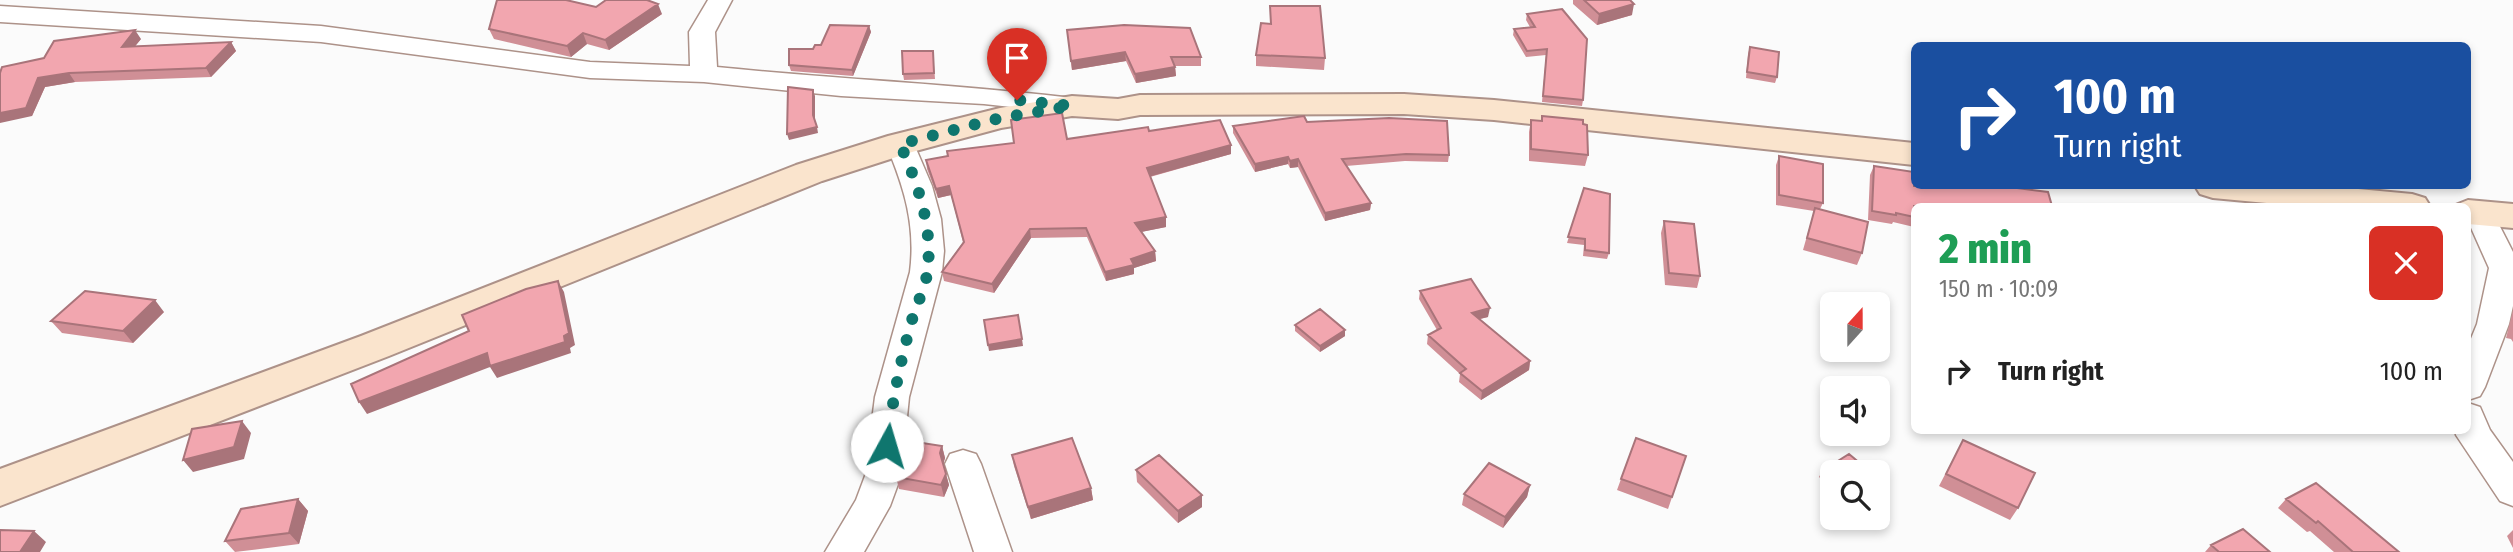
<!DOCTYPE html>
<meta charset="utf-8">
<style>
:root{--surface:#fff;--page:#f6f6f6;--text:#222;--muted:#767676}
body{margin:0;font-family:"Fira Sans Condensed",sans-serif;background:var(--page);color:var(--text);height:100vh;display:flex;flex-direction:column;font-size:26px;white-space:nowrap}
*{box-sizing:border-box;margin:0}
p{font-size:23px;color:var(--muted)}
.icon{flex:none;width:38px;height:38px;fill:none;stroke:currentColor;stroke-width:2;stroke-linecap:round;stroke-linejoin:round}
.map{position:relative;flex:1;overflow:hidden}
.panel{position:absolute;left:1911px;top:203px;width:560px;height:231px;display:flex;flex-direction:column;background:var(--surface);border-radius:10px;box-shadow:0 4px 10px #0003}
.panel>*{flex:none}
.guide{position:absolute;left:1911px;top:42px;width:560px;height:147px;border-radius:10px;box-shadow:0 4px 10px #0003;background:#1a4fa0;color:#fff;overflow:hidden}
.needle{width:46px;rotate:21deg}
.buttons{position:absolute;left:1820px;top:292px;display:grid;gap:14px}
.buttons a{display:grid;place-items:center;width:70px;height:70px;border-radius:10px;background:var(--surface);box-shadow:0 4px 10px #0003;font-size:35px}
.pin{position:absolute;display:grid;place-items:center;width:60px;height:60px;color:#fff;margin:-72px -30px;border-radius:50% 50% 50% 0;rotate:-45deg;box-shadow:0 0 7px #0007}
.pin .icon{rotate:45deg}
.me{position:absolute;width:77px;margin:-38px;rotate:6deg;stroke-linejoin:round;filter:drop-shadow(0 0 5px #0008)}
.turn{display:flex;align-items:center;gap:24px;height:147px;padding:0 28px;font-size:32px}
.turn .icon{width:91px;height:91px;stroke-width:2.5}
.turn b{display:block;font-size:49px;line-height:60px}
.round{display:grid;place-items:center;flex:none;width:74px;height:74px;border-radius:10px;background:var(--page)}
.headline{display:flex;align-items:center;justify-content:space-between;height:119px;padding:0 28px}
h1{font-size:42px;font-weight:800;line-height:52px;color:#1e9e55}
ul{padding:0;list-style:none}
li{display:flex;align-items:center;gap:21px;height:98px;padding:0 28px}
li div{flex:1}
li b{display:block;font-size:26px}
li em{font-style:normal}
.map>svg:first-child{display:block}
</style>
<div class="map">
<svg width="2513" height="552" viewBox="0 0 2513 552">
<rect width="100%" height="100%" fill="#fbfbfb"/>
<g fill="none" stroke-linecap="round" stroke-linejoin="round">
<g stroke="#ad9289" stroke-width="3">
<path id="street" d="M708,0h24l-17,32 2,35c118,12 237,17 355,31l10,2 4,6 -4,6 -10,2 -88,-10 -143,-8 -137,-14 -114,-4 -269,-36 -321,-20v-16l321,20 269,36 100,4 -1,-34z
M900,135l10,3 4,6 18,42 9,33 3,32 -2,21 -33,125 -8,79 -11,30 -26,46h-39l31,-52 9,-24 10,-79 35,-125c6,-47 -6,-85 -24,-128l4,-6z
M2479,204l11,3 23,45v54l-4,18 -24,63 -5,9 -12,4v-54l9,-22 12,-56 -21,-47v-14z
M2468,403l12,4 10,23 23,32v44l-13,-5 -44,-66 -1,-5h13z
M963,450l13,4 5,10 31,88h-38l-29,-88 5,-10z"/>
</g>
<g stroke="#ad9289" stroke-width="4">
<path id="secondary" d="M1404,94l90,6 420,43v22l-420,-45 -90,-6 -264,1 -22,4 -46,-3 -71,12 -89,24 -90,29 -433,175 -389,150v-37l361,-133 435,-171 92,-29 112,-28 72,-12 46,3 22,-4z
M2195,186h131l86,8 13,4 5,8h-130l-87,-8 -13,-4z
M2468,200l45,4v24l-45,-4v-18h-15z"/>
</g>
<use href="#street" fill="#fff" fill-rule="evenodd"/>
<use href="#secondary" fill="#fae4cd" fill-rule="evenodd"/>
</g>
<path fill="#d08f96" d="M1573,0h57l2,15 -35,10 -24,-21z
M596,7l66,7 -53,36 -22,-6 -16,13 -77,-18 -5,-10z
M1527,14l56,86 -1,6 -40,-4 4,-47 -20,2 -13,-22 1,-6 16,-2 -4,-7z
M869,26l2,6 -18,44 -62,-5 -2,-6 24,-16z
M1067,30l134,27v9h-26l1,10 -40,7 -10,-22 -54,9z
M141,39l-6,7 96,-4 5,9 -25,26 -136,5 -30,5 -13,29 -30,-49z
M1750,47l27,30 -2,6 -29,-5 2,-24z
M933,51l2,28 -31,1 -1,-6z
M1256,55l69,3 -1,12 -68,-4z
M1531,120l52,4 5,31 -3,11 -56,-5v-29z
M1307,122l142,33 -1,7 -43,-1 -59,5 25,37 -1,7 -45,11 -27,-54 -8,1 -2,-4 -33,8 -22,-39v-7z
M1149,131l82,23 -81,23 16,50 -25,5 14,19 1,10 -22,7v6l-28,7 -19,-44 -56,1 -37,55 -50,-12 -2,-9 21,-30 -12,-47 -13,3 -11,-29 -1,-9 141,-21z
M1779,156l44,47 -3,6 42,44 -5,12 -54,-15 11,-39 -38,-6v-40z
M1874,166l40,40v21l-21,-5 -1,2 -24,-4 2,-45z
M1584,188l25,65 -2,6 -24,-3 1,-11 -17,-2z
M1664,221l36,55 -3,12 -32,-3 -4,-52z
M1420,291l68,26 -8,2 50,42 -1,9 -48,30 -22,-18 1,-8 -33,-30 1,-9 9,-5 -18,-31z
M2513,310v32l-2,-3 -5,-1z
M164,312l-31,31 -71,-10 -11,-12z
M1295,325l50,11 -25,16 -25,-21z
M1963,440l55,68 -8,12 -71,-34z
M942,446l3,12 -2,6 6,21 -5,12 -45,-8 -3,-12z
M1012,455l79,33 2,12 -62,19 -17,-53z
M1686,456l-18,53 -51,-19 4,-11z
M1136,470l66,25v12l-24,16 -41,-41z
M1822,471l10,1v16l-13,-11z
M1530,485l-3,12 -24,31 -41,-23 2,-11z
M298,499l10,12 -9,33 -64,8 -10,-11z
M2286,499l113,53h-65l-24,-21 -3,1 -29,-24z
M2513,530v18l-6,-12z
M2211,545l59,7h-65z"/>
<path fill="#a9747a" d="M658,4l4,10 -53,36 -4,-10z
M1634,4l-2,11 -35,10 2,-11z
M869,26l2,6 -18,44 -1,-6z
M135,30l6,9 -13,16 -6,-8z
M583,33l4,11 -16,13 -4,-11z
M231,42l5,9 -25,26 -5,-9z
M1125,52l1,9 -54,9 -1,-9z
M1175,67l1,9 -40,7 -1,-9z
M69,73l6,9 -30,5 -13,29 -32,7v-10l38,-35z
M813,90l2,6v25l-2,-6z
M817,127l1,6 -29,7 -2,-6z
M1231,145v9l-83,23 -1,-9z
M1288,157v7l-33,8v-8z
M1298,159v8l-8,1v-7z
M949,186l2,9 -13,3 -2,-9z
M1371,203l-1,7 -45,11v-8z
M1166,217v10l-30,6 -1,-10z
M1030,229l1,9 -37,55 -2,-9z
M1155,251l1,10 -22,7v6l-28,7 -1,-9 26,-13z
M558,281l6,11 11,53 -5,3 1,5 -74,25 -7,-11 -123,47 -8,-12 128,-49z
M155,300l9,12 -31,31 -10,-12z
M1490,308l-2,9 -17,4 1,-8z
M1345,330v6l-25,16v-6z
M1022,339l1,7 -34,5 -1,-6z
M1530,361l-1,9 -48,30 1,-9z
M242,421l9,12 -7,26 -51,13 -10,-12z
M942,446l3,12 -2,7 -3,-12z
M946,474l3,11 -5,12 -3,-12z
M1530,485l-3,12 -24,31 2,-11z
M1091,488l2,12 -62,19 -3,-12z
M1202,495v12l-24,16v-12z
M298,499l10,12 -9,33 -10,-11z
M34,531l12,11 -6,10h-20z"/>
<path fill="#f2a6af" stroke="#a9747a" stroke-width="2" d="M497,0h69l30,7 10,-7h41l11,4 -53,36 -22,-7 -16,13 -78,-17z
M1584,0h46l4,4 -35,10z
M1270,6h50l5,52 -69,-3 5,-32 10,1z
M1562,9l25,30 -4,61 -40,-4 4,-47 -20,2 -13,-22 21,-2 -8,-13z
M830,25l39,1 -17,44 -63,-5v-16h24l2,-4h6z
M1124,25l66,3 11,29h-30l4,10 -40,7 -10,-22 -54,9 -4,-31z
M135,30l-13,17 109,-5 -25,26 -137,5 -31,5 -12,30 -26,5v-40l2,-6 42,-9 10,-17z
M1750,47l29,5 -2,25 -30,-5z
M902,51h31l1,22 -31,1z
M788,87l25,3v25l4,12 -30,7z
M1062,113l5,26 81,-12 1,4 71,-11 11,25 -84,23 19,49 -31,6 20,28 -24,8 3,6 -29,7 -19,-44 -56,1 -38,55 -50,-12 22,-30 -15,-56 -13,3 -10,-29 22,-4 -1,-5 67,-8 -3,-23z
M1304,116l3,6 82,-4 58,3 2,34 -43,-1 -64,5 29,44 -46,10 -27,-54 -8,2 -2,-4 -33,7 -22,-38z
M1542,116l41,4v4l4,1 1,30 -57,-6v-29l11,1z
M1779,156l44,8v39l-44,-8z
M1874,166l40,6v14h88l46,6 4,14h-138v11l-18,-4v2l-24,-4z
M1584,188l26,6 -1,59 -24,-3v-11l-17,-2z
M1815,208l53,14 -6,31 -55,-15z
M1664,221l30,3 6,52 -31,-3z
M1471,279l19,29 -18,5 58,48 -48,30 -22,-18 6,-4 -38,-34 13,-7 -21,-37z
M558,281l11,52 -5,3 1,6 -75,24 -3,-13 -128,49 -8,-18 118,-53 -7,-16 64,-26z
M85,291l70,9 -32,31 -72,-10z
M1320,309l25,21 -25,16 -25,-21z
M1018,315l4,24 -34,6 -4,-25z
M242,421l-8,26 -51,13 9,-31z
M1072,438l19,50 -63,19 -16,-52z
M1636,438l50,18 -14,41 -51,-18z
M903,440l39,6 -2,7 6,21 -5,11 -45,-8 4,-12z
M1963,440l72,33 -17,35 -72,-34z
M1849,454l19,16 -5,2h-31v7l-10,-8z
M1159,455l43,40 -24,16 -42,-41z
M1489,463l41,22 -25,32 -41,-23z
M2316,483l83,69h-46l-35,-31 -2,2 -30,-24z
M298,499l-9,34 -64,8 16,-32z
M2243,529l27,23h-51l-8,-7z
M0,530l34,1 -14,21h-20z"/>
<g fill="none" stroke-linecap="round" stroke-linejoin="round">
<path stroke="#0f766e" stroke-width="12" stroke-dasharray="0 21.6" d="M887,446c5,-43 13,-84 25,-126 4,-15 13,-31 15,-46 7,-45 -9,-90 -27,-130l100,-26 72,-12 -55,-6"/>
</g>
</svg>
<div class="buttons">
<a><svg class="needle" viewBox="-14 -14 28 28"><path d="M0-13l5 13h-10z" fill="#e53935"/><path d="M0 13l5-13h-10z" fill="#767676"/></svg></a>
<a><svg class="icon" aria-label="sound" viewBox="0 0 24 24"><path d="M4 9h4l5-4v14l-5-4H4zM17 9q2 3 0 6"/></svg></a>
<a><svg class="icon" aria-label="search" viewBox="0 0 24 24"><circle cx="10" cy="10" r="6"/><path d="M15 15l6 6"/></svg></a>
</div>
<div class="pin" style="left:1017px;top:100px;background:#d93025"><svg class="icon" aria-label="arrive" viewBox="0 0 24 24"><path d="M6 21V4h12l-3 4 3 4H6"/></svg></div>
<svg class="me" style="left:887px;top:446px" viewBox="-20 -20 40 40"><circle r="19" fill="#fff"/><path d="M0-13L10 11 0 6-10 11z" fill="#0f766e"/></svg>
<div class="guide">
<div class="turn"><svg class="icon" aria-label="right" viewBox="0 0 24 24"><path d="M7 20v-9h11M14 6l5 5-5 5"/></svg><div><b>100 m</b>Turn right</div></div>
</div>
<section class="panel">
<div class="headline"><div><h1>2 min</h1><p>150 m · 10:09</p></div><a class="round" style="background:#d93025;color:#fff"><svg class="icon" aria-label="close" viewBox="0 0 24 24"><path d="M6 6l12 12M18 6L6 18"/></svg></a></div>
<ul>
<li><svg class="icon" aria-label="right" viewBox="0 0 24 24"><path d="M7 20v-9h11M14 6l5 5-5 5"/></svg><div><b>Turn right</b></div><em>100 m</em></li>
</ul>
</section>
</div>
